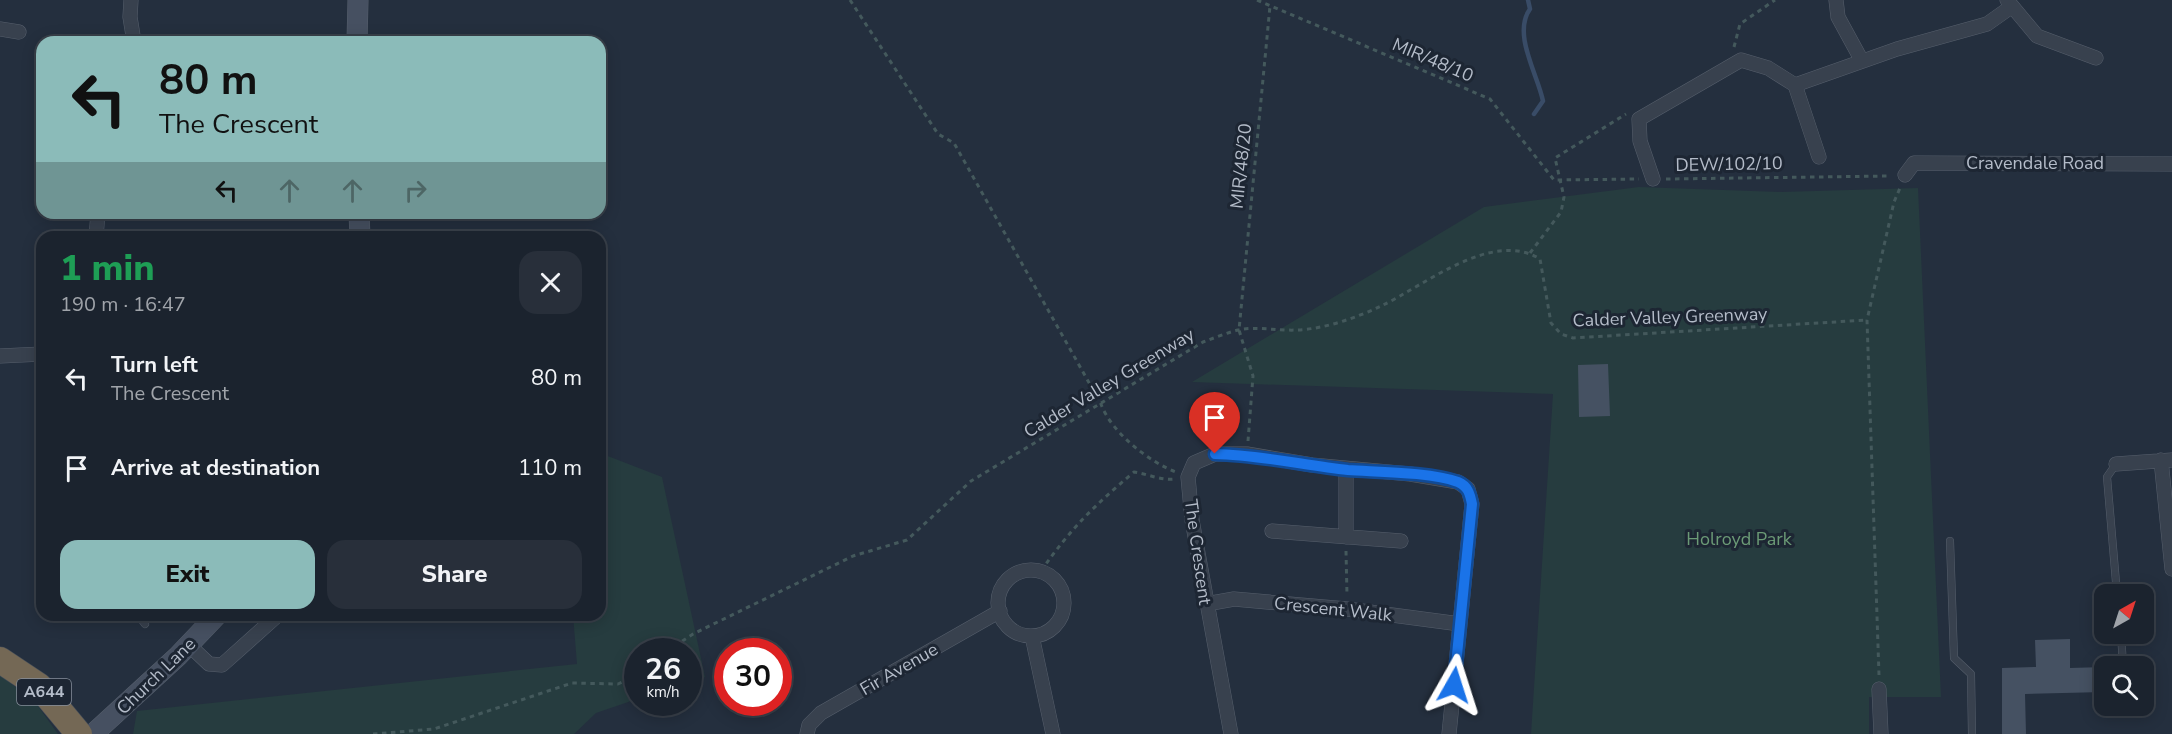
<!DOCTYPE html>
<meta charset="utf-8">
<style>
:root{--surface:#1b232e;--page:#282f3a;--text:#f1f3f6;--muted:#a0a4aa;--line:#39404a;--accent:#8bbbb9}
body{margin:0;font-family:"Nunito Sans",sans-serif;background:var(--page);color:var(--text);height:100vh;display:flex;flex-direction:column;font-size:22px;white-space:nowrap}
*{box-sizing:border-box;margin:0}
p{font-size:20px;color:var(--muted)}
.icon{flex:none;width:33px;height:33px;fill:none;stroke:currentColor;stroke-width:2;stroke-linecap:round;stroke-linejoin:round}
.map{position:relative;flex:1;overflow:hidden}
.details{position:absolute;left:36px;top:231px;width:570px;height:390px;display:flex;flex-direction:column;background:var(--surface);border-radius:18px;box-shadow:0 3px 15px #0003,0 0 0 2px var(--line)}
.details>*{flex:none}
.top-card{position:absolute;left:36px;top:36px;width:570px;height:183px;border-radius:18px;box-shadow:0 3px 15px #0003,0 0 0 2px var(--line);background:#8bbbb9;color:#111;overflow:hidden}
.needle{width:39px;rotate:39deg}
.buttons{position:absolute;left:2094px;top:584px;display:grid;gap:12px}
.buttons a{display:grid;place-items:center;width:60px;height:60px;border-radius:12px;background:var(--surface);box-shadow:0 3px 15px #0003,0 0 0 2px var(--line);font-size:30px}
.speed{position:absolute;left:624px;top:638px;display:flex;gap:12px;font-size:30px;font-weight:700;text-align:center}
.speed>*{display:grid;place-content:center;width:78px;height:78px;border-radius:50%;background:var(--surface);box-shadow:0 3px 15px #0003,0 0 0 2px var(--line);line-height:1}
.speed small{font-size:15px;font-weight:400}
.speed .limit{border:9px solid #d22;background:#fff;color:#111}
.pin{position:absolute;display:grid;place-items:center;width:51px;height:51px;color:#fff;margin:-62px -26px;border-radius:50% 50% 50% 0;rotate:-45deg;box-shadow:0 0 6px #0007}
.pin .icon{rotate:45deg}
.me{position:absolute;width:66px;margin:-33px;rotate:6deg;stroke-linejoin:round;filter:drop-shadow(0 0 4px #0008)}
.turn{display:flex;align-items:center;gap:21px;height:126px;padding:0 24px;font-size:27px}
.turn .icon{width:78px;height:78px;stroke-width:2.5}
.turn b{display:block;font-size:42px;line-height:51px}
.lanes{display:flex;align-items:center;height:57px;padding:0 24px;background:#0003;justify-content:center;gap:30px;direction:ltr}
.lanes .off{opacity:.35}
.round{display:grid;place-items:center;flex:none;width:63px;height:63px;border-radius:18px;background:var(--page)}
.headline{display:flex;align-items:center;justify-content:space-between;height:102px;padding:0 24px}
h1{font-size:36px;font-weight:800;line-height:45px;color:#1e9e55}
.button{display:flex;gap:12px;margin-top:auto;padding:12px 24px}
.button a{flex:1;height:69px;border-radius:18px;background:var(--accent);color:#111;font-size:24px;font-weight:800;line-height:69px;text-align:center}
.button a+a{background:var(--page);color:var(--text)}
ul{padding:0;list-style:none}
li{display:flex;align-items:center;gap:18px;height:90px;padding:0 24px}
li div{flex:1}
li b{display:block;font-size:22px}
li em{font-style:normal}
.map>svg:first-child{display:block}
</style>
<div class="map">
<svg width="2172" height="734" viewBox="0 0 2172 734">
<rect width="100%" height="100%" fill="#242f3e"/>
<path fill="#263c3f" d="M1639,187l142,5 137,-4 23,509h-72v37h-338l22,-340 -361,-12 292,-175z
M600,453l62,24 43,200 -16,5 -1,-31h-50l-1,48 -41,14 -22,21h-441l4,-23 440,-47 -4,-49h27z
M0,675l35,27 23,32h-58z"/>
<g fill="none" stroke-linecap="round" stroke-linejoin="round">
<path stroke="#394c67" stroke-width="4.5" d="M1528,0l2,9c-18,25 8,66 13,92l-9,13"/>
</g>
<path fill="#455162" d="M1608,364l2,52 -31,1 -1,-52z
M2070,639v29l34,-1v25l-79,2 1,40h-24v-66l34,-1 -1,-27z"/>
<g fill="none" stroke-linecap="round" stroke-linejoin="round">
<g stroke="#565f6c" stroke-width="8">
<path id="lane" d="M2116,464l-9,13 10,117
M1950,541l4,117 17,16 1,60
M138,615l7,9
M2121,633l2,33"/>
</g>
<g stroke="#565f6c" stroke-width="15">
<path id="street" d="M131,0l-1,17 4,25
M1836,0l2,17 24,44
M2007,0l30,36 59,22
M0,29l19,3
M1795,85l102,-36 90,-25 24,-17
M1795,85l24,72
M1905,175l9,-12 258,1
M1653,179l-13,-38 -1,-22 102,-59 27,8 27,17
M96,237l2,-24
M0,356l42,-2
M2161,460l11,109
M2116,464l56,-4
M1272,531l129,10
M1346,537v-68
M998 603a33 33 0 1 1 66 0a33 33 0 1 1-66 0Z
M1206,604l28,-5 113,10 113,15
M1032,636l21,98
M189,645l20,19 13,1 56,-50
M1879,689l2,45
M807,734l2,-9 12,-12 179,-102
M1231,734l-39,-214 -4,-43 6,-14 21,-9h32l65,11 98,9 48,8 10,7 4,15 -23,230"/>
</g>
<g stroke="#565f6c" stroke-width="21">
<path id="secondary" d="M357,42l1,-42
M359,213l1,24
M93,734l85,-78 39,-41"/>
</g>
<g stroke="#434c59" stroke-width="27">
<path id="highway" d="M0,660l39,26 40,48"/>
</g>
<path stroke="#44595c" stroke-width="3" stroke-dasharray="4.5 4.5" stroke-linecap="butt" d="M850,0l88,134 16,9 147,261c10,28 48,58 75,68
M1257,0l233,99 64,81 85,-1
M1734,47l6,-23 35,-24
M1666,179l225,-3
M1530,253l31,-41 3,-15 -9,-39 71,-44
M1248,441l5,-65 -14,-46 31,-324
M1346,551l1,44
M1041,571c30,-43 53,-65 93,-99 14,2 28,9 41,7
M667,651l26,-17 160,-78 54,-16 64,-59 232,-139c11,-4 23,-9 35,-12 18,-4 40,1 59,0 27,-1 59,-12 84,-24 43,-20 111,-77 159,-47l11,64 10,11 12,4 294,-18
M1879,675l-12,-355 27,-118 6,-14
M373,734l61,-5 138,-46 46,1 20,-9"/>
<use href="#lane" stroke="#38414e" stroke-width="7"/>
<use href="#street" stroke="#38414e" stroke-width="14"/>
<use href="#secondary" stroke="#465061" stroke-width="20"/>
<use href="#highway" stroke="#746855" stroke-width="26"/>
</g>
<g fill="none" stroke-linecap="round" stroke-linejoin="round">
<g stroke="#114b97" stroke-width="15">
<path id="route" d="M1215,454c45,1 88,11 133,16 29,2 83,2 110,12 10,4 12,12 14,22l-18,181"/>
</g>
<use href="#route" stroke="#1a73e8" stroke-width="10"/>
</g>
<g text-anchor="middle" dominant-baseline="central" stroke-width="6" stroke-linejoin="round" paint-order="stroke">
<rect fill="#1d2633" stroke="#878f9c" stroke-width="1.5" x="17" y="679" width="54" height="26" rx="4.5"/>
<g font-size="16" font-weight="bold" fill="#b4bcc9">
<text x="44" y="692">A644</text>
</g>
<g font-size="18" fill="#b4bcc9" stroke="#1d2633">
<text transform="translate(1433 60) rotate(23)">MIR/48/10</text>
<text x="2035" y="163">Cravendale Road</text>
<text transform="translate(1729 164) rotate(-1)">DEW/102/10</text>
<text transform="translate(1241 166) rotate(-84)">MIR/48/20</text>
<text transform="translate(1670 317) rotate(-2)">Calder Valley Greenway</text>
<text transform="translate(1109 383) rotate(-31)">Calder Valley Greenway</text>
<text transform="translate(1198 552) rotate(82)">The Crescent</text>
<text transform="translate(1333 609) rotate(6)">Crescent Walk</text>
<text transform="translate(899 669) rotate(-30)">Fir Avenue</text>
<text transform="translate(156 676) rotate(-44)">Church Lane</text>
</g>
<g font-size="18" fill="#6b9a76" stroke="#1d2633">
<text x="1739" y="539">Holroyd Park</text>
</g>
</g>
</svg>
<div class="buttons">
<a><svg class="needle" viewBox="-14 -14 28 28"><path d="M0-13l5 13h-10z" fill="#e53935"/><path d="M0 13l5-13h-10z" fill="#a0a4aa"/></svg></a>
<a><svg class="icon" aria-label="search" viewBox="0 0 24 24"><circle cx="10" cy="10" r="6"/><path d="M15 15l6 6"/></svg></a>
</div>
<div class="speed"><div>26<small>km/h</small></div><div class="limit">30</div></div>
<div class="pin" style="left:1215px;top:454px;background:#d93025"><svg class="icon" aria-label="arrive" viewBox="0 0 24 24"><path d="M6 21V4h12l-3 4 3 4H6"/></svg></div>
<svg class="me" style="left:1454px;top:685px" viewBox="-20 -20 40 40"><path d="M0-17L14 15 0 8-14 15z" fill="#1a73e8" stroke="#fff" stroke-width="4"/></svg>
<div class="top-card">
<div class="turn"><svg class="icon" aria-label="left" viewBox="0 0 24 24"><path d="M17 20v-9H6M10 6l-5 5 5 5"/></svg><div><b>80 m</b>The Crescent</div></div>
<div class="lanes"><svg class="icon" aria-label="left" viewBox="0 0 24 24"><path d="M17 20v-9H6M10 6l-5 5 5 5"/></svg><svg class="icon off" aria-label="ahead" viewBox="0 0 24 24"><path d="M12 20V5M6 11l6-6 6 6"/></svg><svg class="icon off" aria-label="ahead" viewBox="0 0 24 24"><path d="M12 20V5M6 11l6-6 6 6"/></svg><svg class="icon off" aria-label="right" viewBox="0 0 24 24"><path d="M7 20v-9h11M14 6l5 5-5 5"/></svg></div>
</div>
<section class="details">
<div class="headline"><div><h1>1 min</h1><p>190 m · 16:47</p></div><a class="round"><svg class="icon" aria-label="close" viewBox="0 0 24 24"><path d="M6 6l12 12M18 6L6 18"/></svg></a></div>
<ul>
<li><svg class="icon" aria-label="left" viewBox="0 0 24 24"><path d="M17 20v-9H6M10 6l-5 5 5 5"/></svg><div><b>Turn left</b><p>The Crescent</p></div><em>80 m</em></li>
<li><svg class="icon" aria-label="arrive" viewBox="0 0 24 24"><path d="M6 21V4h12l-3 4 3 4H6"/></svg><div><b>Arrive at destination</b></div><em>110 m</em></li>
</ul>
<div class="button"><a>Exit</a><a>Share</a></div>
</section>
</div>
